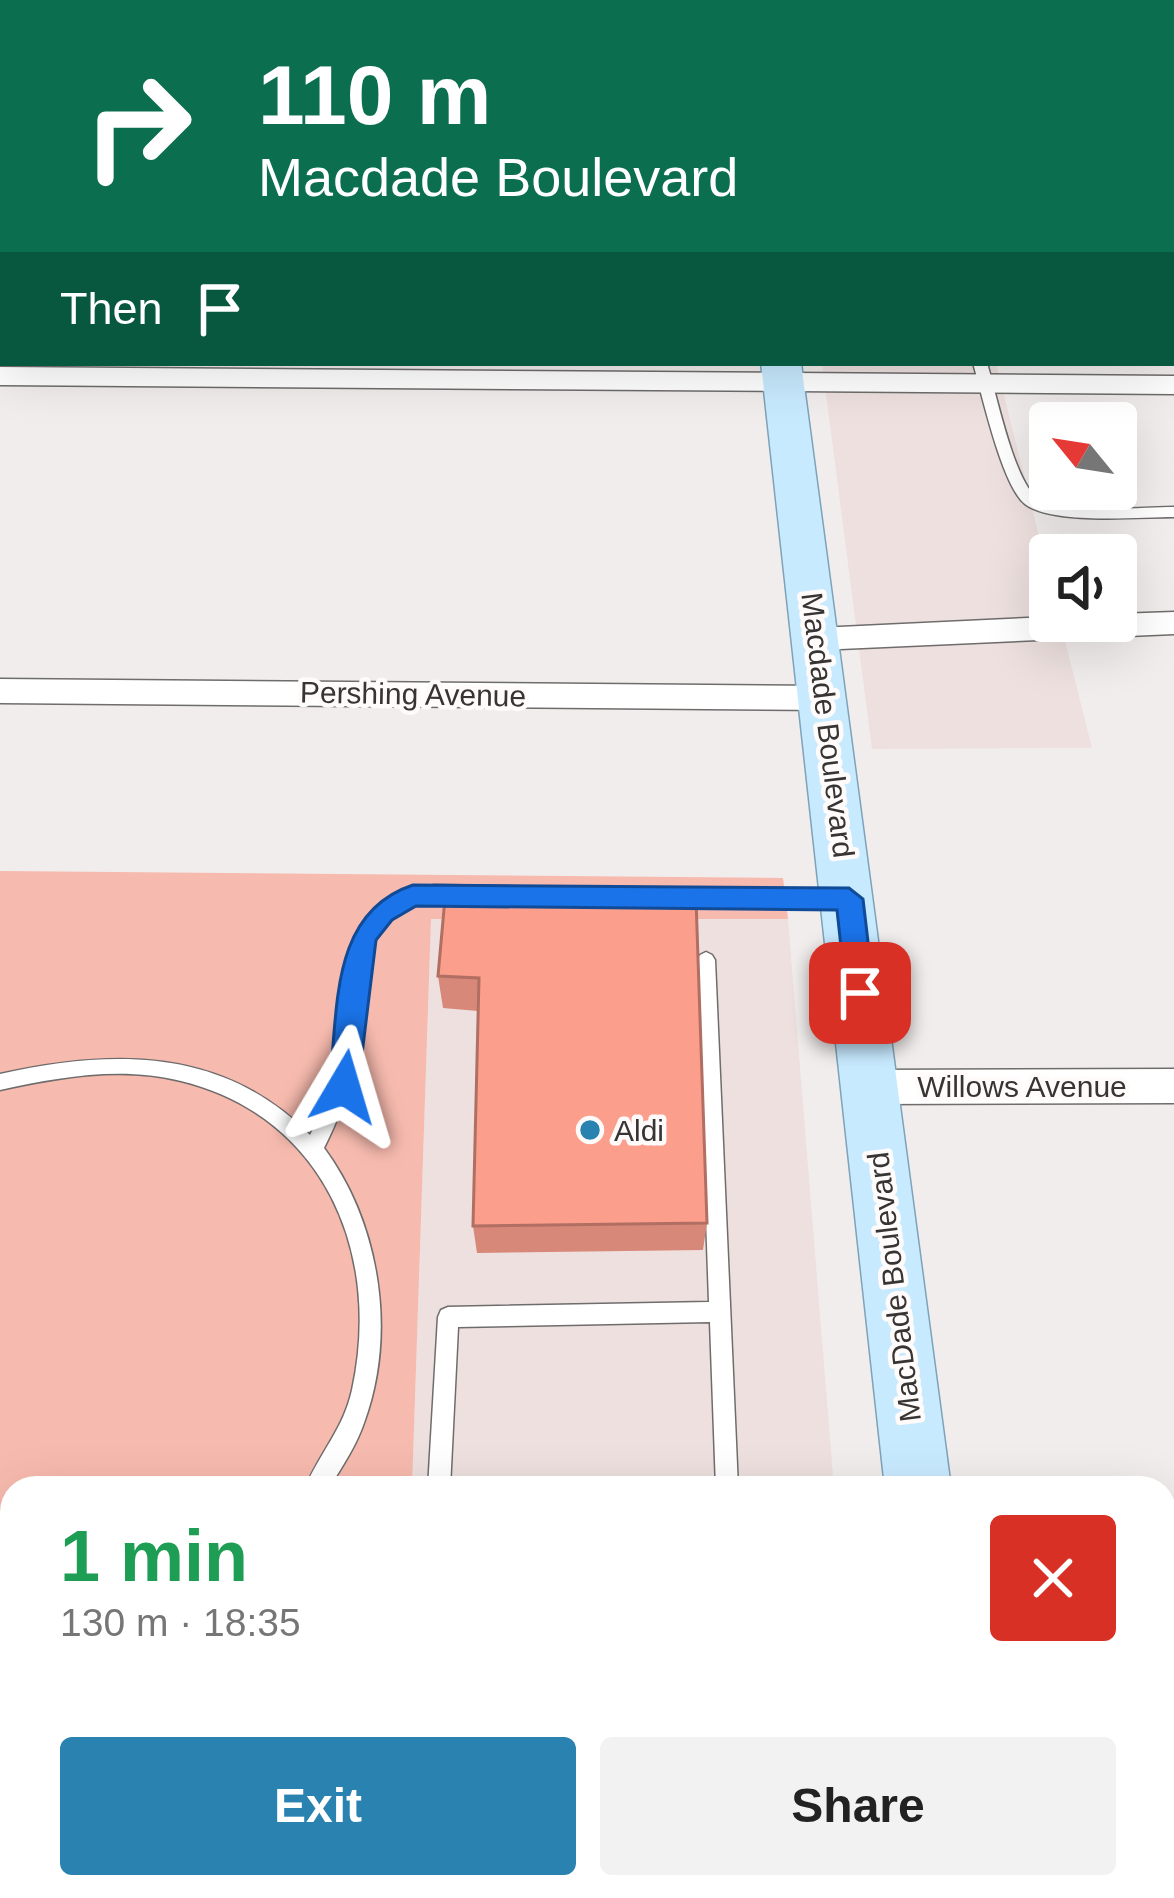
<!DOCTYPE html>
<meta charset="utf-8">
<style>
:root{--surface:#fff;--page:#f2f2f2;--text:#222;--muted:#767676;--accent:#2a82b1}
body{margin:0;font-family:Arial,sans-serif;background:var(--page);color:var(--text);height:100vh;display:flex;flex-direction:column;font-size:45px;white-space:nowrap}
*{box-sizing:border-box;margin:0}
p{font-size:39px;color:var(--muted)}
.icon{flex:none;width:66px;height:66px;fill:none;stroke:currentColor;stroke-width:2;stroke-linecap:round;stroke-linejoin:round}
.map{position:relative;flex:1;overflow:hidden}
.sheet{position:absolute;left:0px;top:1476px;width:1176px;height:423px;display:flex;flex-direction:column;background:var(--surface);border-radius:36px 36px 0 0;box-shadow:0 12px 48px #0002}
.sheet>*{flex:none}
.hud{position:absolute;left:0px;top:0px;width:1176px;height:366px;box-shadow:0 12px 48px #0002;background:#0b6e4f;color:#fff;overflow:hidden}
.needle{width:78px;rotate:300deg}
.buttons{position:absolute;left:1029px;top:402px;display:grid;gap:24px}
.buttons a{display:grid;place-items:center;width:108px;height:108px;border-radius:12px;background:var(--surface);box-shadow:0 12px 48px #0002;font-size:60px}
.pin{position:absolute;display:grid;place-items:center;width:102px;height:102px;color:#fff;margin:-51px;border-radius:24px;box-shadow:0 6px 18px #0006}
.me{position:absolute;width:132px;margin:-66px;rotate:7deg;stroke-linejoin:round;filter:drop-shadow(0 0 9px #0008)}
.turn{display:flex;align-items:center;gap:42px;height:252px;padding:0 60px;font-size:54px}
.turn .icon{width:156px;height:156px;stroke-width:2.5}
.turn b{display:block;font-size:84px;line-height:102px}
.then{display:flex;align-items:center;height:114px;padding:0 60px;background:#0003;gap:24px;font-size:45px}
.round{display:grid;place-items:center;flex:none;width:126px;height:126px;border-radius:12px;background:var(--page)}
.summary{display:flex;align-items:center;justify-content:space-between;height:204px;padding:0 60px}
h1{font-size:72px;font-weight:700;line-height:90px;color:#1e9e55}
.button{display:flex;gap:24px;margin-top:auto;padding:24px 60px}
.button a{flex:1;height:138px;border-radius:12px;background:var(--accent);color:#fff;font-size:48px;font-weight:700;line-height:138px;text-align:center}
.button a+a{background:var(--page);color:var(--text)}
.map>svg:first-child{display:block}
</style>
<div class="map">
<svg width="1174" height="1898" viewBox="0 0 1174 1898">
<rect width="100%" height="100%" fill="#f1edec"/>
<path fill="#ede0df" d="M822,363h174l54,217v41h10l32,127 -220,1z
M431,918l357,1 46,569h-422z
M399,1887h468l1,11h-469z"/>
<path fill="#f7baae" d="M0,871l783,7 5,41h-357l-19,569h-400v399h387v11h-399z"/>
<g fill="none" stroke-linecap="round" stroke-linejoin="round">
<g stroke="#6f6c6c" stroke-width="3">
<path id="service" d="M1173,278h1v8h-1z
M973,363h14c9,30 26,113 48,133 22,19 108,11 139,11v10c-35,0 -122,8 -149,-13 -23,-18 -43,-110 -52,-141z
M434,885l408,7 6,2 3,5 -3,5 -6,2 -408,-7c-21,7 -41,14 -54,34 -23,34 -21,96 -28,136 -5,29 -15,53 -28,79 56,76 73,185 40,275 -8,23 -22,44 -35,65h-24c15,-36 38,-58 47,-98 30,-137 -28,-274 -171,-309 -60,-15 -122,-4 -181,9v-16c113,-25 223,-27 310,61 11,-20 18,-40 23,-62 10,-55 3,-138 57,-173 12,-7 30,-11 44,-15z
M706,952l6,3 3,5 23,528h-22l-6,-166 -252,5 -8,161h-22l10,-171 3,-7 7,-3 261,-5 -12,-342 3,-5z
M1164,1627h10v24h-10z
M12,1663v24l-12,2v-24z
M436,1887h26l-1,11h-26z
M731,1887h26v11h-26z"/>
</g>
<g stroke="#6f6c6c" stroke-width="3">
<path id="minor" d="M37,0h22l-23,3z
M0,46h3v14h-3z
M3,137v21l-3,1v-21z
M1173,150h1v14h-1z
M0,367l1174,9v18l-1174,-9z
M1174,612v22l-356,16 -16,-11 16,-11 232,-11 66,4v-7z
M0,679l826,7 16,12 -16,12 -826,-7z
M1174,1069v34l-304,1 -13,-5 -6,-12 6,-12 13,-5z"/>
</g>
<g stroke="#7ea2b8" stroke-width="3">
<path id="primary" d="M716,0h32v3h-32z
M761,363h40l150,1125h-66z
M927,1887h76l2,11h-76z"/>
</g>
<use href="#service" fill="#fff" fill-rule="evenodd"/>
<use href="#minor" fill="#fff" fill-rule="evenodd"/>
<use href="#primary" fill="#c8eaff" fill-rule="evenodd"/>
</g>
<path fill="#d88878" d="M445,898l262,325 -4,27 -226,3 -4,-27 5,-215 -35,-3 -5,-32z"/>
<path fill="#fb9e8c" stroke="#b06f62" stroke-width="3" d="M445,898l251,1 11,324 -234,3 6,-248 -41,-2z"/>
<path fill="#1a73e8" stroke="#114b97" stroke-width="3" d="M413,885l436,3 14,11 11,94 -14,12 -14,-12 -9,-83 -421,-4 -24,14 -16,20 -18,147 -14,12 -15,-12c10,-75 -1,-174 84,-202z"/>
<circle fill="#2a82b1" stroke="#fefbfa" stroke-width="4.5" cx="590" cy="1130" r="12"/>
<g text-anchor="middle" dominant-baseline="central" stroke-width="9" stroke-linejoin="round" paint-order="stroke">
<g font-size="30" fill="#363534" stroke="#fefbfa">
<text transform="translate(413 694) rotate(1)">Pershing Avenue</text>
<text transform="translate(828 725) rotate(83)">Macdade Boulevard</text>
<text x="1022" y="1086">Willows Avenue</text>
<text transform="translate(894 1287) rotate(-97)">MacDade Boulevard</text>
</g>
<g font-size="30" fill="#363534" stroke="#fefbfa" text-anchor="start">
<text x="614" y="1130">Aldi</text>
</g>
</g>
</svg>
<div class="buttons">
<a><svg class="needle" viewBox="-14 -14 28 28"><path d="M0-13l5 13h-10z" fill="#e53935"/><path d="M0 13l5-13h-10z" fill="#767676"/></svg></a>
<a><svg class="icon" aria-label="sound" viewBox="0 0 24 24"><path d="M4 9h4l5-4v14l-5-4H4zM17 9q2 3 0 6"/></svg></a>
</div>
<div class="pin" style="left:860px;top:993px;background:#d93025"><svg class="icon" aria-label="arrive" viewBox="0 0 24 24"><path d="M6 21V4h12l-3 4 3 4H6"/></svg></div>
<svg class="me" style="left:344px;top:1087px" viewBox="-20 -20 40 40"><path d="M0-17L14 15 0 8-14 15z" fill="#1a73e8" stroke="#fff" stroke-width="4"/></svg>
<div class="hud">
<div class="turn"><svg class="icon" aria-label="right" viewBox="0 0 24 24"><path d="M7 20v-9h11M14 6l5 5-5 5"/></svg><div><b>110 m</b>Macdade Boulevard</div></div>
<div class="then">Then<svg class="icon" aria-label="arrive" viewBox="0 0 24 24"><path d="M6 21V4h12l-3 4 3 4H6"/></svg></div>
</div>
<section class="sheet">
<div class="summary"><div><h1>1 min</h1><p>130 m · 18:35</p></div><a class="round" style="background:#d93025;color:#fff"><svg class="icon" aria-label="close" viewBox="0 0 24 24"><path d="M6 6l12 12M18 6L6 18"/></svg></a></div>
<div class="button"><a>Exit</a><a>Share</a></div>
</section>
</div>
